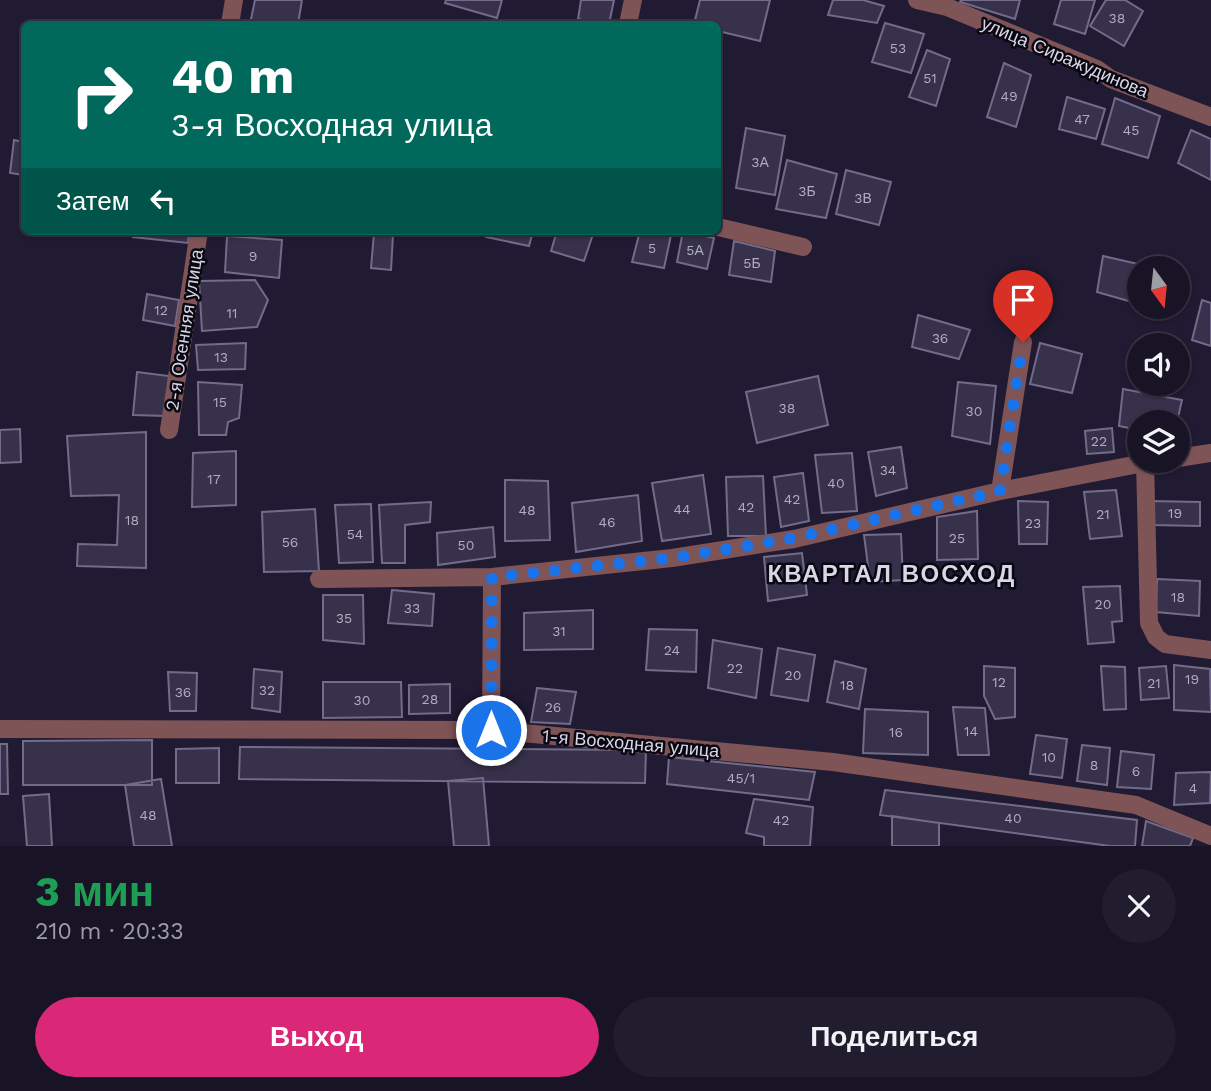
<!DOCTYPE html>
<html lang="ru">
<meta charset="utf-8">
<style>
:root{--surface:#181426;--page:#211d2e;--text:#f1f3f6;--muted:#9f9ea7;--line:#363343;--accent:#db2777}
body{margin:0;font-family:"Work Sans",sans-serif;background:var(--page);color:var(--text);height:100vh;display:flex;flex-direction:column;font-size:26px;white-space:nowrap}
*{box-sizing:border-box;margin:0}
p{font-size:23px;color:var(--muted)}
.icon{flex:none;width:38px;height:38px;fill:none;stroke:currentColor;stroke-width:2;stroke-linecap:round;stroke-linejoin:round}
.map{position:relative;height:846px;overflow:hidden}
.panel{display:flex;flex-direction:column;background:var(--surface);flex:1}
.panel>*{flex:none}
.banner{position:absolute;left:21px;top:21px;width:700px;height:214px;border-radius:10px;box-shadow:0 2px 5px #0004,0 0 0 2px var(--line);background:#00695c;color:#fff;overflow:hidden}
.needle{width:46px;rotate:165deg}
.fabs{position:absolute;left:1127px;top:256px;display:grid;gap:14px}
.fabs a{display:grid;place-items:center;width:63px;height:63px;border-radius:50%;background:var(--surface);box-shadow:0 2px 5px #0004,0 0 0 2px var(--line);font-size:35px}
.pin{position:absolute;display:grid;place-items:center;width:60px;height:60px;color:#fff;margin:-72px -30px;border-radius:50% 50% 50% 0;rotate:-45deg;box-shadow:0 0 7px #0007}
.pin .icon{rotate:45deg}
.me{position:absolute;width:77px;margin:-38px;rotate:0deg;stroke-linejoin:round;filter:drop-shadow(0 0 5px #0008)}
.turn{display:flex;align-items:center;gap:24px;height:147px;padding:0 35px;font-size:32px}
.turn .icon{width:91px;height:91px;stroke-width:2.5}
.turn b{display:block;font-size:49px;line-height:60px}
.then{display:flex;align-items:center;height:66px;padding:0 35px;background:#0003;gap:14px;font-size:26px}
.round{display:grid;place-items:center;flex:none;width:74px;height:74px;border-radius:37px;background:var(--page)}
.head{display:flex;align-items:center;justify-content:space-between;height:119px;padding:0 35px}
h1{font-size:42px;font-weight:700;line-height:52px;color:#1e9e55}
.cta{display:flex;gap:14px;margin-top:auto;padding:14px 35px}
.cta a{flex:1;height:80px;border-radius:42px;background:var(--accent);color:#fff;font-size:28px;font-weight:700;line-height:80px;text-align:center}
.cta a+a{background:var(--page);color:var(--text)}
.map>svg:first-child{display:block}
</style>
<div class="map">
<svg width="1211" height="846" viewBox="0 0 1211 846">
<rect width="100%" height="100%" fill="#201a32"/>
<path fill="#37314b" stroke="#726c8a" stroke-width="2" d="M255,0h47l-4,24h-48z
M446,0h56l-5,18 -52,-15z
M581,0h33l-5,24h-8l-23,-5z
M700,0h70l-10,41 -42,-10v-7h-24z
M833,0h30l21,6 -7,17 -49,-8z
M961,0h59l-5,19 -55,-17z
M1061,0h34l-10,34 -31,-10z
M1106,0h19l18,11 -19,35 -34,-20z
M885,23l39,11 -13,39 -39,-11z
M927,50l23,9 -14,47 -27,-9z
M1004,63l27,12 -15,52 -29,-10z
M1067,97l38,12 -9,30 -37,-10z
M1115,98l45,18 -12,42 -46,-14z
M746,128l39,8 -10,59 -39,-7z
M1191,130l20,9v41l-33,-17z
M14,140l10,2v33l-14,-2z
M787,160l50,14 -11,44 -50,-9z
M846,170l45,12 -12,43 -43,-11z
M86,231h40v5l-41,-3z
M134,231h55l-1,12 -55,-6z
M487,231h46l-4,15 -43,-9z
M557,231h37l-10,30 -33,-10z
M640,231h13l18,4 -7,33 -32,-6z
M683,231l31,7 -7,31 -30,-7z
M374,233l19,2 -2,35 -20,-2z
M227,236l55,4 -3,38 -54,-6z
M734,241l41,10 -4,31 -42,-7z
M1103,256l44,10v2h-8v36l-42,-12z
M255,280l13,20 -11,27 -55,4 -3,-50z
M147,294l32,6 -4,26 -32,-6z
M1202,300l9,3v43l-19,-6z
M918,315l52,15 -11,29 -47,-12z
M246,343l-1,26 -47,1 -2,-25z
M1040,343l42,11 -10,39 -42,-9z
M137,372l32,4 -3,40 -33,-1z
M818,376l10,49 -71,18 -11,-51z
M198,382l44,3 -3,33 -11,4 -2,13h-27z
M958,382l38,4 -6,58 -38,-8z
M1123,389l59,11 -5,22h-38v8l-20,-4z
M1112,428l2,24 -27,2 -2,-23z
M20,429l1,33 -21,1v-33z
M146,432v136l-69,-2 1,-22 39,1 2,-50 -48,1 -4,-60z
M901,447l6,41 -31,8 -8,-44z
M236,451v54l-44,2 1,-54z
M852,453l5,58 -35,2 -7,-58z
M803,473l6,48 -28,6 -7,-50z
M703,475l8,59 -49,7 -10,-58z
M763,476l3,60h-38l-2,-59z
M505,480l43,1 2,59 -45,1z
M1116,490l6,46 -32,3 -6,-47z
M638,495l4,46 -66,11 -4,-49z
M1018,501l30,1 -1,42h-28z
M1150,501l50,1v24l-49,-1z
M431,502l-1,20 -25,3v38h-23l-3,-58z
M371,504l2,58 -34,1 -4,-58z
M315,509l4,62 -55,1 -2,-60z
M977,511l1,48 -41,1v-43z
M493,527l2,30 -57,8 -1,-32z
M901,534l2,46 -33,2 -6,-47z
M802,553l5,42 -39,6 -4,-44z
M1157,579l43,2 -1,35 -43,-4z
M1120,586l2,35 -10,1 2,20 -26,2 -5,-57z
M392,590l42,4 -2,32 -44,-3z
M323,595h40l1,49 -41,-4z
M593,610v39l-69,1v-37z
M649,629l48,1 -1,42 -50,-2z
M713,640l49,9 -6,49 -48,-10z
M778,648l37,7 -7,46 -37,-6z
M835,661l31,8 -7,40 -32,-7z
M1174,665l36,4 1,43 -37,-2z
M984,666l31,2v49l-20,2 -11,-23z
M1101,666l24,1 1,42 -22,1z
M1166,666l3,32 -28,2 -2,-32z
M254,669l28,3 -2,40 -28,-4z
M168,672l29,1 -1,38h-26z
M323,682h78l1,35 -79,1z
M450,684v29l-41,1v-29z
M537,688l39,4 -6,32 -39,-2z
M953,707l32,1 4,47h-31z
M865,709l63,3v43l-65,-2z
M1036,735l31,4 -5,39 -32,-4z
M152,740v45h-129v-44z
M0,744h7l1,50h-8z
M1082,745l28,3 -3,37 -30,-4z
M240,747l406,3 -1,33 -406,-4z
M219,748v35h-43v-34z
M1121,751l33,4 -3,34 -34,-2z
M669,757l146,15 -6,28 -142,-16z
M1211,772l-1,31 -36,2 2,-32z
M483,778l6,68h-35l-6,-65z
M161,779l11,67h-38l-9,-61z
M885,790l252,30 -2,26h-25l-230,-31z
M49,794l3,52h-25l-4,-50z
M754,799l59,8 -3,39h-46v-9l-18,-4z
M892,816l47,7v23h-47z
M1146,821l47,17 -3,8h-48z"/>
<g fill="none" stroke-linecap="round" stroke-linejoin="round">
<path stroke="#7f5457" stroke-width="18" d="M917,0l30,7 150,62 14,10 100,38
M230,24l4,-24
M628,24l5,-24
M718,227l85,20
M169,430l30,-199
M1178,458l33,-5
M1145,462l4,161 7,14 9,7 46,6
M1000,491l23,-149
M319,579l173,-2 180,-19 122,-19 206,-48 159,-31
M0,729l491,1 342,32 303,43 75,31
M491,730l1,-153"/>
</g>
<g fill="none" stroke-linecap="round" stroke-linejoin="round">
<path stroke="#1a73e8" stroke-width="12" stroke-dasharray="0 21.6" d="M491,730l1,-153 180,-19 122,-20 206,-47 23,-149"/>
</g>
<g text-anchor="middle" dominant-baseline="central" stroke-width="5" stroke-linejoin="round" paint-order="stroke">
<g font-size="14" fill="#b0adbf">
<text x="1117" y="18">38</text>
<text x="898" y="48">53</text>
<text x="930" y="78">51</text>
<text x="1009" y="96">49</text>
<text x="1082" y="119">47</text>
<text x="1131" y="130">45</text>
<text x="760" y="162">3А</text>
<text x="807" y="191">3Б</text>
<text x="863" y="198">3В</text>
<text x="652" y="248">5</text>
<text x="695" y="250">5А</text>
<text x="253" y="256">9</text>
<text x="752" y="263">5Б</text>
<text x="161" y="310">12</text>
<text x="232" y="313">11</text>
<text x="940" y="338">36</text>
<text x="221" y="357">13</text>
<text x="220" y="402">15</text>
<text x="787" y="408">38</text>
<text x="974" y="411">30</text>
<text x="1099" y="441">22</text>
<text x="888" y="470">34</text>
<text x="214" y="479">17</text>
<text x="836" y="483">40</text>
<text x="792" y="499">42</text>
<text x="746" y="507">42</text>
<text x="682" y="509">44</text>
<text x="527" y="510">48</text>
<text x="1175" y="513">19</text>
<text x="1103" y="514">21</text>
<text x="132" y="520">18</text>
<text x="607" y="522">46</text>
<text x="1033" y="523">23</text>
<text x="355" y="534">54</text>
<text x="957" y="538">25</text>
<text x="290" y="542">56</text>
<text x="466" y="545">50</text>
<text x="1178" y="597">18</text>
<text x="1103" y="604">20</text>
<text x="412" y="608">33</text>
<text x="344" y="618">35</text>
<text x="559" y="631">31</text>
<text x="672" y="650">24</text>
<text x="735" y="668">22</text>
<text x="793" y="675">20</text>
<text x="1192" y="679">19</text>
<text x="999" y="682">12</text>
<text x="1154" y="683">21</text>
<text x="847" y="685">18</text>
<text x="267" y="690">32</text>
<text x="183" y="692">36</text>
<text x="430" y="699">28</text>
<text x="362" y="700">30</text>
<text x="553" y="707">26</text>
<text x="971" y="731">14</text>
<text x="896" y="732">16</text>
<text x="1049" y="757">10</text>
<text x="1094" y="765">8</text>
<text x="1136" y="771">6</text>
<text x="741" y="778">45/1</text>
<text x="1193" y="788">4</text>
<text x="148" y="815">48</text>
<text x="1013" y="818">40</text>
<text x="781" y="820">42</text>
</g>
<g font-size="18" fill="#d9d6e6" stroke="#090711">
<text transform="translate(1065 57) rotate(23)">улица Сиражудинова</text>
<text transform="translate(184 330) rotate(-81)">2-я Осенняя улица</text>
<text transform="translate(631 743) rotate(5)">1-я Восходная улица</text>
</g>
<g font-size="24" font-weight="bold" letter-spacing="2" fill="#d9d6e6" stroke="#090711">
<text x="892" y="574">КВАРТАЛ ВОСХОД</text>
</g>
</g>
</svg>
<div class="fabs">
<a><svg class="needle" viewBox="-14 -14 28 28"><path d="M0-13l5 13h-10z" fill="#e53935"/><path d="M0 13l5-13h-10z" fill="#9f9ea7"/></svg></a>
<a><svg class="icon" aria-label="sound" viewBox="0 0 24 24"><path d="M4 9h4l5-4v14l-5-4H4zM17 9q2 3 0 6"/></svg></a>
<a><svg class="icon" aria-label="layers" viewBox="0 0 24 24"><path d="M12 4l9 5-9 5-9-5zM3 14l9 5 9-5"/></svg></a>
</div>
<div class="pin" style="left:1023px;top:342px;background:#d93025"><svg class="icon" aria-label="arrive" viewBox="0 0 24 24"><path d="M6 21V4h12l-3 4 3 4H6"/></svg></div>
<svg class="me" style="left:491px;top:730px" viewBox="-20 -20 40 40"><circle r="17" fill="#1a73e8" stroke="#fff" stroke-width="3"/><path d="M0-11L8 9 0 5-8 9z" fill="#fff"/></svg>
<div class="banner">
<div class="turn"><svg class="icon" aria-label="right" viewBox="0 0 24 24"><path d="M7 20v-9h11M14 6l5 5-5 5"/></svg><div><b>40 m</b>3-я Восходная улица</div></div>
<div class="then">Затем<svg class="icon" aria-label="left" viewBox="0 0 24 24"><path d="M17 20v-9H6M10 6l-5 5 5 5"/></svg></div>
</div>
</div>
<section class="panel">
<div class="head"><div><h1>3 мин</h1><p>210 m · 20:33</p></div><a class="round"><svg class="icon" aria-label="close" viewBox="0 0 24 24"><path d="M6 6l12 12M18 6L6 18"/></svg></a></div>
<div class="cta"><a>Выход</a><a>Поделиться</a></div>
</section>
